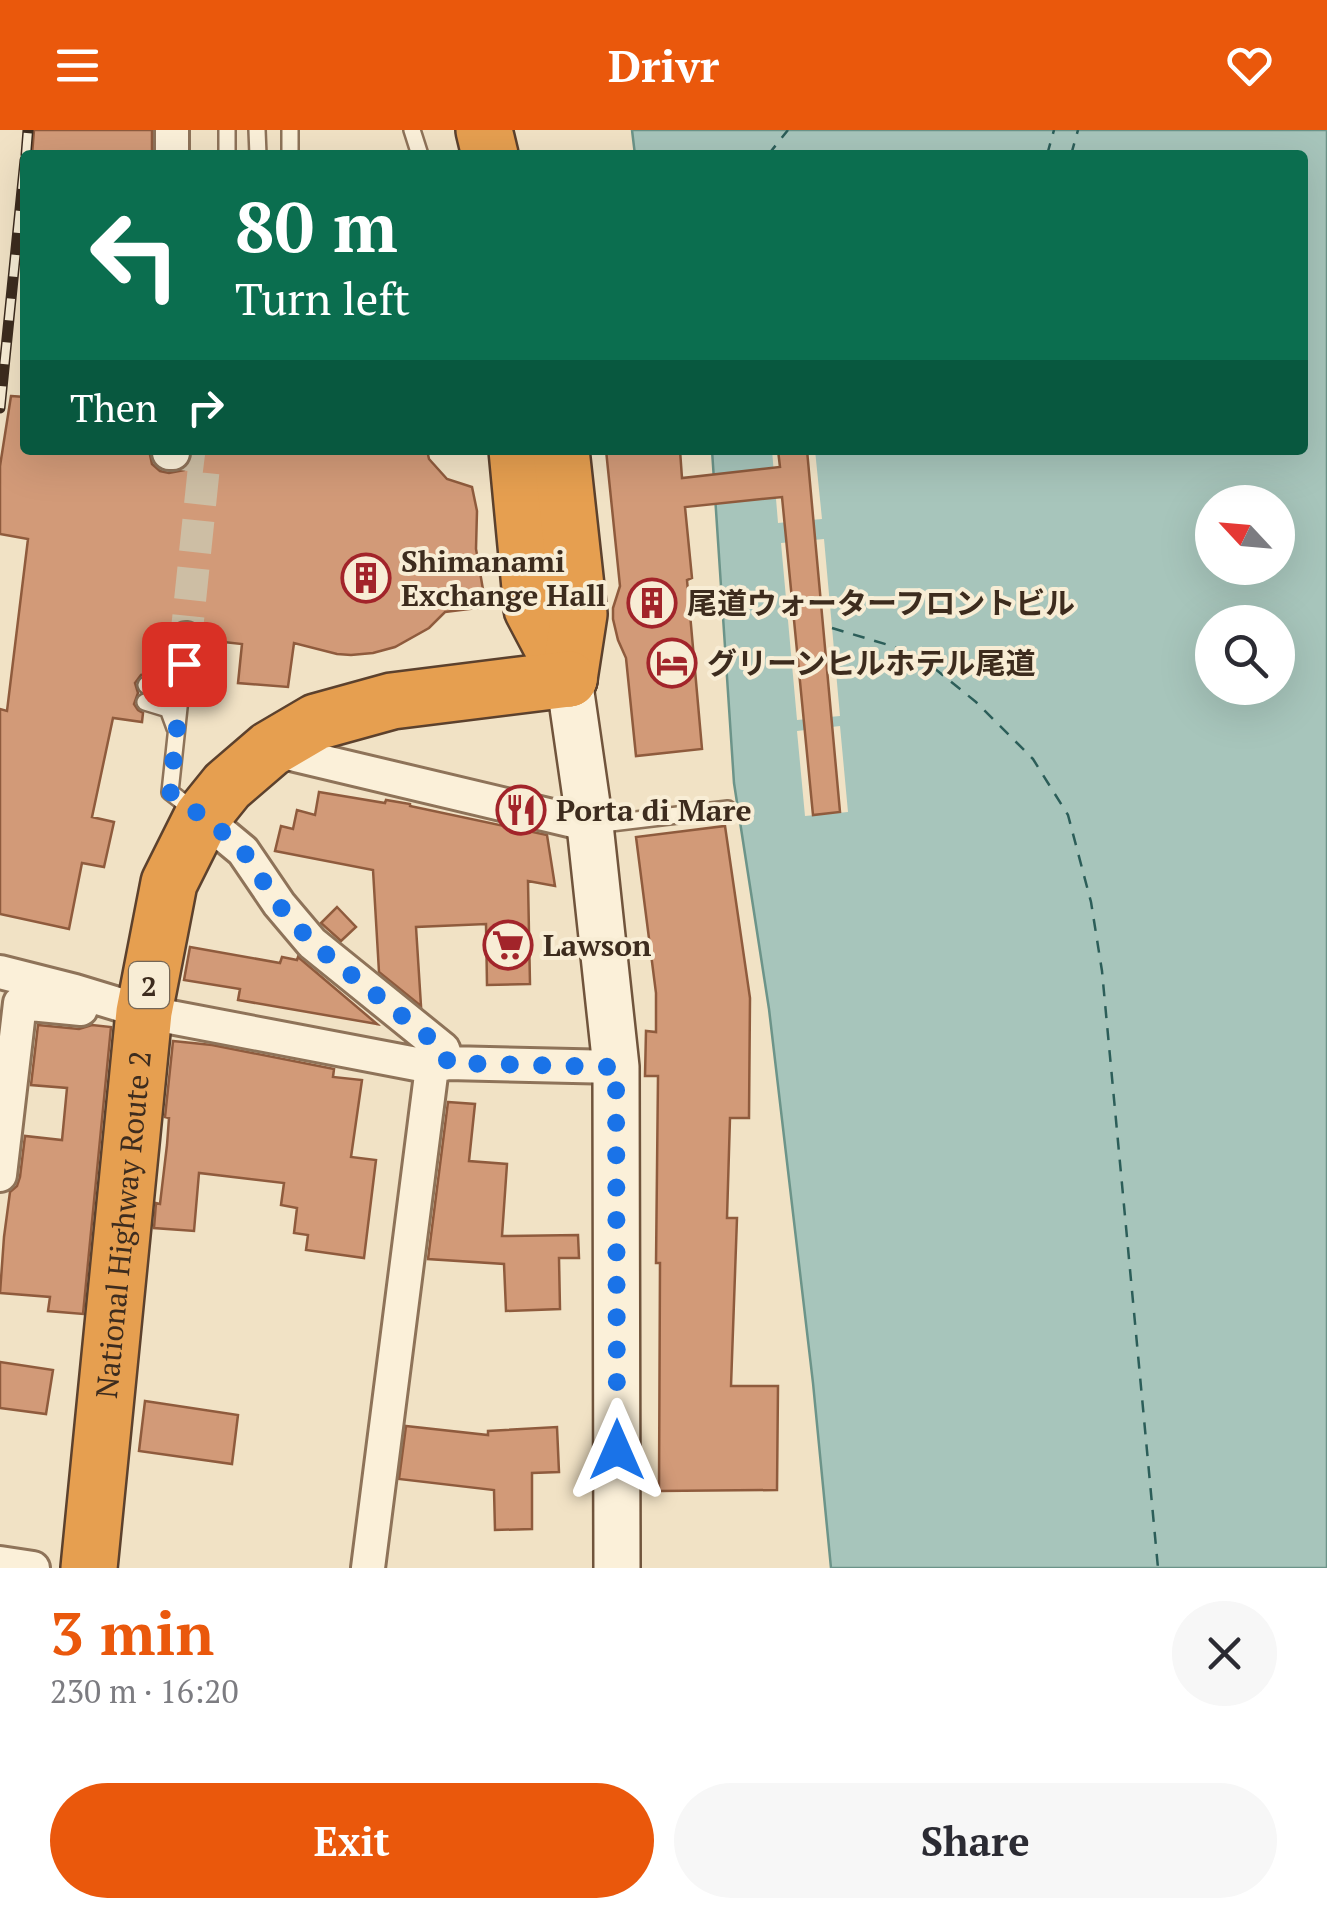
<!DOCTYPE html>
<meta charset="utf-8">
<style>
:root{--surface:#fff;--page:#f7f7f7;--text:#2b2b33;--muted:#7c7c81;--accent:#ea580c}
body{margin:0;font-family:"PT Serif","Noto Sans JP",serif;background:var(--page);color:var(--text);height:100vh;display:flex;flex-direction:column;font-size:38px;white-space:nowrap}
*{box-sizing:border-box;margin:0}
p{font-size:32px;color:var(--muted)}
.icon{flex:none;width:55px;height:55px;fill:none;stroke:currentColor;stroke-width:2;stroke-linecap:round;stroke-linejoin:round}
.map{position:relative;height:1438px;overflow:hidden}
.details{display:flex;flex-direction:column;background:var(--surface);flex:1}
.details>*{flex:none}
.top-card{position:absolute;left:20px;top:20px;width:1288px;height:305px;border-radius:10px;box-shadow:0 10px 40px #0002;background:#0b6e4f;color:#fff;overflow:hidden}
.needle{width:65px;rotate:296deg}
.tools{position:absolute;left:1195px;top:355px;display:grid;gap:20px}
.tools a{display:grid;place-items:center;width:100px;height:100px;border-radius:50%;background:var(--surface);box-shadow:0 10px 40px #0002;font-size:50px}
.pin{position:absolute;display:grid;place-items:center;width:85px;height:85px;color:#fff;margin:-42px;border-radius:20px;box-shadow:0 5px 15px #0006}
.me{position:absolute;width:110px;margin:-55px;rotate:0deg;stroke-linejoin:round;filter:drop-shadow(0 0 8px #0008)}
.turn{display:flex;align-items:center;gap:35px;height:210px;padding:0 50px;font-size:45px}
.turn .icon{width:130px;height:130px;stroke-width:2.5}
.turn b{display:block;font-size:70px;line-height:85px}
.then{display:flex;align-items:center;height:95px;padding:0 50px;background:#0003;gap:20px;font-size:38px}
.round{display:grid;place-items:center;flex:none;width:105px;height:105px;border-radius:52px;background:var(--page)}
.headline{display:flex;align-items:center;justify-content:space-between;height:170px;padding:0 50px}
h1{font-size:60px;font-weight:700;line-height:75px;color:var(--accent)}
.action{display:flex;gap:20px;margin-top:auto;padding:20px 50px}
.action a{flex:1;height:115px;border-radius:60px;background:var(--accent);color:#fff;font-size:40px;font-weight:700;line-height:115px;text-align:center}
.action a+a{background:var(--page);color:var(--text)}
header{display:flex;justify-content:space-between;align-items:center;height:130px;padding:0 50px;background:var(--accent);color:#fff;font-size:45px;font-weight:700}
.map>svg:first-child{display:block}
</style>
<header><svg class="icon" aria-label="menu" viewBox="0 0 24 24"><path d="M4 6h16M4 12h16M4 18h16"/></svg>Drivr<svg class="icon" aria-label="heart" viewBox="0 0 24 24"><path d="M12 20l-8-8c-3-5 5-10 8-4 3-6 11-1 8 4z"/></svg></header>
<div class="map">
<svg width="1327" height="1438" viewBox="0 0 1327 1438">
<rect width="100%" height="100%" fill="#f1e2c5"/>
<path fill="#a7c5bb" stroke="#6c9489" stroke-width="2.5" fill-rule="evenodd" d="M632,0h695v1438h-496l-18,-185 -44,-374 -35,-226 -22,-333h590v-295h-667zM1212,372h66v66h-66zM1212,492h66v66h-66z"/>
<path fill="#f1e2c5" d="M772,320h43l7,69 -44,4z
M824,409l16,177 -43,4 -16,-177z
M840,596l8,86 -43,4 -8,-85z"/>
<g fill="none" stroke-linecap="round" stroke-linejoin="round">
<path stroke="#2c5e59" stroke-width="2.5" stroke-dasharray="12 10" stroke-linecap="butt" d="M768,25l20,-25
M1047,25l7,-25
M1071,25l7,-25
M832,498l63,19 39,21 42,34 57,57 35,56 23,87 11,69 56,597"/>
</g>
<path fill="#d29a78" stroke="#8f5b3d" stroke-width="2.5" d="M34,0h118v25h-120z
M11,266l14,1v53h124l3,14 8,7 9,2 15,-3 7,-8 1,-12h235l2,9 18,20 25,8 5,24 -1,38 10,58 -41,5 -16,16 -34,19 -22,6 -22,2 -14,-1 -43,-11 -6,44 -50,-4 4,-39 -36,-4 -2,-10 -7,-8 -10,-3 -8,1 -9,7 -4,9 -14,-1 -4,39 -7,1 -6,8 3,10 -4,11 4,6 5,3 -1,9 -29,-4 -21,99 22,5 -10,45 -22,-4 -13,66 -69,-15v-205l7,2 21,-172 -28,-5v-68z
M606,320h74l2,28 98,-11 -2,-17h29l33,362 -27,3 -31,-318 -97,10 7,71 -5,2 15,169 -66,7 -10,-98 -8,-18 -5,-21v-11l7,-22z
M319,662l66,11 1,-3 24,4v2l137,29 8,51 -27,-5 2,103 -43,1 -1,-61 -70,3 5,79 -42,-34 -6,-102 -98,-19 6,-25 12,3 4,-19 18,5z
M725,696l25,172 -1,120h-19l-3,100h10l-6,168h47l-1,104 -118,1 1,-228h-4l2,-187h-13l1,-45 10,1v-39l-20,-156z
M337,777l19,20 -15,14 -20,-18z
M190,817l90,16 2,-6 15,3 1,-3 79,67 -139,-24 2,-11 -56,-9z
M38,895l41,4 13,-4 19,2 -28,287 -35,-3 2,-14 -50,-4 4,-56 6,-45 7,-6 3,-9 5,-41 37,4 5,-52 -36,-3z
M173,911l39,4 122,24 -1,8 29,3 -11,77 25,3 -12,98 -58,-8 2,-15 -14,-2 3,-25 -16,-3 3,-22 -85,-10 -5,58 -40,-3 2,-25 4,1 7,-59 2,-27 -4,-1z
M448,972l27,2 -6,57 38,3 -5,72 76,-1 1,23h-20l1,51 -54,2 -2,-47 -76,-5z
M0,1232l53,8 -7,44 -46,-6z
M145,1271l93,14 -6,49 -93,-13z
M406,1296l82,9v-4l69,-4 2,45 -27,1v56l-37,1 -1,-40 -95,-11z"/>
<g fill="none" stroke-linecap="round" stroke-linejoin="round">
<path stroke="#cdbea4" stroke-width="32" stroke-dasharray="32 16" stroke-linecap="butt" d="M173,323l32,4 -19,182"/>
<g stroke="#8e7359" stroke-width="20">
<path id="lane" d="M227,0v25
M257,0l1,25
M412,0l8,25
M290,25v-25
M146,555l35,4 -11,103 26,20
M145,572l23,7 7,19
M594,695l134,-16"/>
</g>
<g stroke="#8e7359" stroke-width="38">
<path id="street" d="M172,25v-25
M169,320v3h4
M181,559l5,-50
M270,619l320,76
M202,687l41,34 36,53 33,39 131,106 5,14
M0,842l75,19 69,21 288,55 16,-4 168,4
M0,1045l20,-172 61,6
M0,1433l33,5
M368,1438l64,-501"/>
</g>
<g stroke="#70543c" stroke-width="50">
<path id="secondary" d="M569,549l21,146 26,242 1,501"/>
</g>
<g stroke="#5c412d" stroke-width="60">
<g id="highway">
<path d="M484,0l6,25"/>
<path d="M517,320l15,159 37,70"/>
<path d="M561,320l18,164 -10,65"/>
<path id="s1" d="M89,1438l55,-556 25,-129 33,-66 25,-31 43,-37 46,-27 76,-21 177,-22"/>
</g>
</g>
<use href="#lane" stroke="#fbf0d9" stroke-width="15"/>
<use href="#street" stroke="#fbf0d9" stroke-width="32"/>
<use href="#secondary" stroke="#fbf0d9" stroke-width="45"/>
<use href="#highway" stroke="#e69f50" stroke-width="55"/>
<g stroke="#3d2c1e" stroke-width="11">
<path id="rail" d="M26,25l2,-25
M0,278l25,-248"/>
</g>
<use href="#rail" stroke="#f8edd5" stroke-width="8" stroke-dasharray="22" stroke-linecap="butt"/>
</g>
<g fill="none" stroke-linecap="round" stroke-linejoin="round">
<path stroke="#1a73e8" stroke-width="18" stroke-dasharray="0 32.4" d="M184,534l-14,128 55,42 19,18 34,52 34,39 131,106 5,14 168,4 1,383"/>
</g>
<defs>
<g id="building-ring" transform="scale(2.5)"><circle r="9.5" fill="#f8edd5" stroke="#a2242a" stroke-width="1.5"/><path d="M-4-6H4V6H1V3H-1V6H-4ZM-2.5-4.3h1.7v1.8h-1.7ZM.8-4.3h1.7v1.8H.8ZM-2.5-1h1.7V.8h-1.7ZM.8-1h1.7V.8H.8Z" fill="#a2242a"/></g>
<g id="hotel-ring" transform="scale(2.5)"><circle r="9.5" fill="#f8edd5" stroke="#a2242a" stroke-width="1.5"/><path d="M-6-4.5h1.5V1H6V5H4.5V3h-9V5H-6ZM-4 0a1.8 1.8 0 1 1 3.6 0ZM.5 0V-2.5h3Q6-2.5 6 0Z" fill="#a2242a"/></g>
<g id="restaurant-ring" transform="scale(2.5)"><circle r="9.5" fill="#f8edd5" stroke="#a2242a" stroke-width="1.5"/><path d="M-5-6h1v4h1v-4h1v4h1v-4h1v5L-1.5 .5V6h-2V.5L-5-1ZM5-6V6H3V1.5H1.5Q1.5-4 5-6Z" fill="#a2242a"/></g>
<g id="supermarket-ring" transform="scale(2.5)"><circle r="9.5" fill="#f8edd5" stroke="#a2242a" stroke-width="1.5"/><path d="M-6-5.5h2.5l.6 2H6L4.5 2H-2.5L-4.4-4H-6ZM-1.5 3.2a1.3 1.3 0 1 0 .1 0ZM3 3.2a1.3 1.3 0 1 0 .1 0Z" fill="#a2242a"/></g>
</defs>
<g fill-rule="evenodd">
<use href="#building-ring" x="366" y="448"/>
<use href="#building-ring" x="652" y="473"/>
<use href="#hotel-ring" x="672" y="533"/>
<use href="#restaurant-ring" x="521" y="680"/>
<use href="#supermarket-ring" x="508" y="815"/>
</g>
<g text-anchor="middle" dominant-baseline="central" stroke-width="8" stroke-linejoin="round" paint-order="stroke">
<rect fill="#f8edd5" stroke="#756655" stroke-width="2.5" x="129" y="832" width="40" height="46" rx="8"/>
<g font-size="28" font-weight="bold" fill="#3d2c1e">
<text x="149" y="855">2</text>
</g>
<g font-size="30" font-weight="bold" fill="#3d2c1e" stroke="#f8edd5" text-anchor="start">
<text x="401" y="431">Shimanami<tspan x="401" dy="34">Exchange Hall</tspan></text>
<text x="687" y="473">尾道ウォーターフロントビル</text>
<text x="707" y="533">グリーンヒルホテル尾道</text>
<text x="556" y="680">Porta di Mare</text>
<text x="543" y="815">Lawson</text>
</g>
<g font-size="30" fill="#3d2c1e" stroke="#f8edd5">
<text stroke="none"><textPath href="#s1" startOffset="345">National Highway Route 2</textPath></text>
</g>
</g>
</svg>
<div class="tools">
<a><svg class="needle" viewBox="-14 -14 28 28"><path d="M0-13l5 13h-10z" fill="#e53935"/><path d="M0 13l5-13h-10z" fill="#7c7c81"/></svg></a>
<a><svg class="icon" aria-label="search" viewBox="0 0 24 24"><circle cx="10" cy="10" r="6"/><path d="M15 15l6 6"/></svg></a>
</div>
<div class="pin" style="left:184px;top:534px;background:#d93025"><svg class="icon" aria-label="arrive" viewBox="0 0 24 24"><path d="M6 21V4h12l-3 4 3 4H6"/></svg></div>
<svg class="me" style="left:617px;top:1320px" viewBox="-20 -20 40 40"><path d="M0-17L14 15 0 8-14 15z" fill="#1a73e8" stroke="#fff" stroke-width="4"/></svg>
<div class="top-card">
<div class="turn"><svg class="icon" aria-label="left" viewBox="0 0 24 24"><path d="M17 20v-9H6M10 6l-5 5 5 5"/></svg><div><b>80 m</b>Turn left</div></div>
<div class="then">Then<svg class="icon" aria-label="right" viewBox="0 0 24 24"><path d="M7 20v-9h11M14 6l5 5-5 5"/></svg></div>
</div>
</div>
<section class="details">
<div class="headline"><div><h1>3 min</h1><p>230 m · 16:20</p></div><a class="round"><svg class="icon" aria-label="close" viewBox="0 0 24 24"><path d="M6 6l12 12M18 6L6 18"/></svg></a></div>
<div class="action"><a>Exit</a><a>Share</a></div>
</section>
